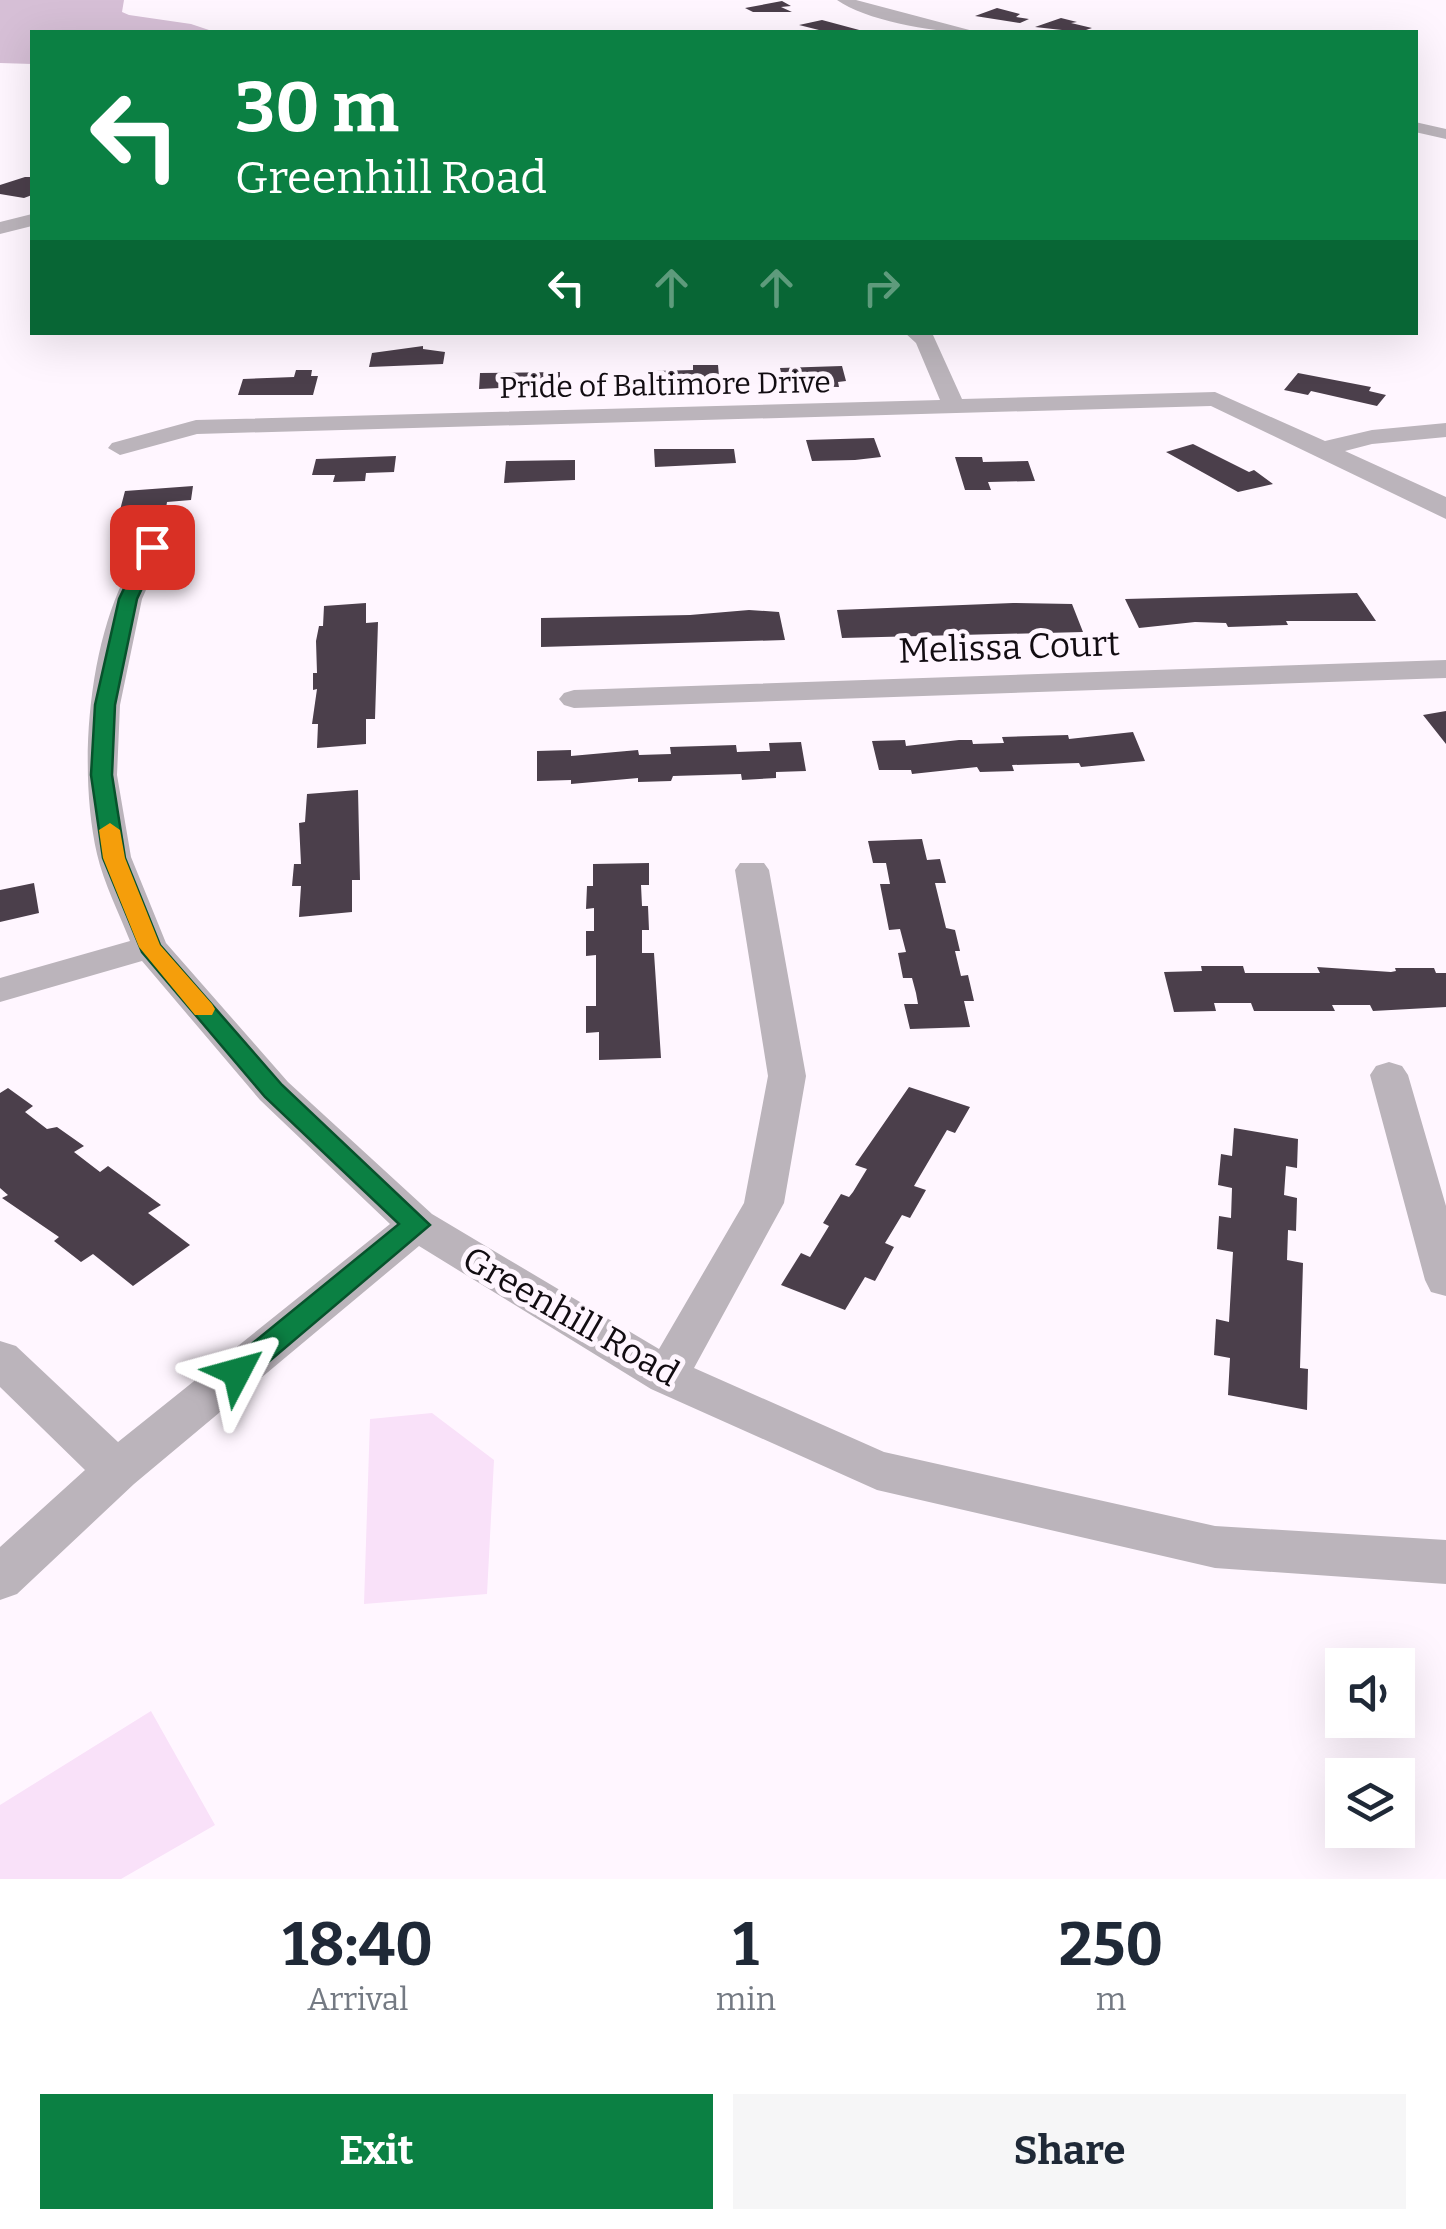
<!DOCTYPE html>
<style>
:root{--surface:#fff;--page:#f6f6f7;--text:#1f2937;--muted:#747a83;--accent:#0b8043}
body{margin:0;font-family:Bitter,serif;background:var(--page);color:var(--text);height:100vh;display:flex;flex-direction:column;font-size:38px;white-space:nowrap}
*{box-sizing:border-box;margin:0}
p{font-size:32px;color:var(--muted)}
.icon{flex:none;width:55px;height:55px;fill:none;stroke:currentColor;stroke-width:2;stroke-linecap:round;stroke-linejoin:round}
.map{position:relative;height:1879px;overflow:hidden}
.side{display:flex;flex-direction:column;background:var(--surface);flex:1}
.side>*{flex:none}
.guide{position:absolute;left:30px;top:30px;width:1388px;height:305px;border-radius:0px;box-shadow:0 10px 40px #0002;background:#0b8043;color:#fff;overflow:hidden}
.tools{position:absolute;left:1325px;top:1648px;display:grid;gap:20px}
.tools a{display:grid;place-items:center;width:90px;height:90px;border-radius:0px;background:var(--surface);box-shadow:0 10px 40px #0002;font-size:50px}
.pin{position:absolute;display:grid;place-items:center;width:85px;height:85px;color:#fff;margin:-42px;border-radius:20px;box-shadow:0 5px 15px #0006}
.me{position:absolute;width:110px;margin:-55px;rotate:51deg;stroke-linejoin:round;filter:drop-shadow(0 0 8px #0008)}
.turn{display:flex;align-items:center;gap:35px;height:210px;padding:0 40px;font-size:45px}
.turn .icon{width:130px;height:130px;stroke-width:2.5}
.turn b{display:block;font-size:70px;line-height:85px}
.lanes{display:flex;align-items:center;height:95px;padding:0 40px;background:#0003;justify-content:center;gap:50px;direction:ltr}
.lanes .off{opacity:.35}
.eta{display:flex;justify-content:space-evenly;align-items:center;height:170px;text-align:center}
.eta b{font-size:60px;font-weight:700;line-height:70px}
.primary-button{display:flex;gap:20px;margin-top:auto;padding:20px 40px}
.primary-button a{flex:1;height:115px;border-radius:0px;background:var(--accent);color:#fff;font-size:40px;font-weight:700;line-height:115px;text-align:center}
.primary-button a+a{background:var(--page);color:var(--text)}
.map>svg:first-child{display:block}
</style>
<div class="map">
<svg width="1446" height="1879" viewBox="0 0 1446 1879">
<rect width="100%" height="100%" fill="#fff6ff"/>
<path fill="#f9e1f9" d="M432,1413l62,47 -7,134 -123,10 6,-185z
M151,1711l64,114 -94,54h-121v-74z"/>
<path fill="#d6bfd6" d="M0,0h124l-2,12 7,3 62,9 24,8h-183v32l-32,-1z"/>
<path fill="#4b3f4b" d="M782,1l9,5 -10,1 11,5h-39l-8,-4z
M997,8l23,6 -4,3 13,2 -9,4 -45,-7z
M1061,18l16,4 -6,1 21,5 -12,4 -45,-5z
M822,20l41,11v1h-36l-28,-7z
M25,177h7v18l-8,3 -24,-4v-9z
M423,346v3l22,3 -2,12 -74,3 3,-14z
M693,365h25l2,23h-65l-1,-17 39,-1z
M842,366l4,15 -8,1 1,5 -55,-1 -4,-18z
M296,370h16l-1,6h7l-5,19h-75l5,-16 51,-2z
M560,372v13l-81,4 1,-16z
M1298,373l73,14 -2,4 17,4 -9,11 -66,-15 -3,4 -24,-5z
M874,438l7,19 -26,3 -43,1 -6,-21z
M1193,444l56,28 5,-2 19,14 -35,8 -72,-40z
M654,449h80l2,14 -81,4z
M396,456l-2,16 -28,1 -1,8 -32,1 2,-7h-23l4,-16z
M955,457h27l1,5 45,-1 7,20 -47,1 3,8h-26z
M575,460v20l-71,3 2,-22z
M193,486l-2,14 -24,2 -1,6 -46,2 5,-19z
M1357,593l19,28h-90l2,4 -60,2 -2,-4 -31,-1 -56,6 -14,-29z
M366,603v20l12,-1 -3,97h-9v25l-49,4 1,-24h-6l5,-35 -4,1v-17h4l-1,-32 3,-15h4l1,-20z
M1013,603l59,1 11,28 -241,6 -5,-28z
M749,610l30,2 6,28 -244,7v-29l149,-3z
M1446,711v33l-23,-29z
M1133,732l12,29 -64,6 -2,-4 -67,2 2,6 -34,1 -3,-5 -65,7 -1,-4h-32l-7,-29 33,-1 1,6 53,-6h13l1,4 31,-1 -2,-6 66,-2 1,4z
M801,742l5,29 -30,1v6l-34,2 -1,-6 -68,2 -2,5 -33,1v-4l-67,6v-4l-34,1v-30l34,-1v6l67,-6 1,5 32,-1 -1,-7 66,-2 1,7 27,-1h6l-1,-8z
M358,790l2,90h-8v32l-53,5 2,-31h-9l2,-22h7l-2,-41 6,-1 2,-28z
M922,839l5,21 13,-1 6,24h-11l11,45 9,2 5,21h-5l6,25 7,-1 6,26h-10l6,26 -60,2 -6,-25h14l-2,-11 -4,-15h-9l-5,-25 8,-1 -6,-23 -11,1 -9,-46h10l-4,-21h-13l-5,-22z
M649,863v22h-8l1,21h6l1,24h-7v23h12l7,105 -62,2v-28l-13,1v-27h10v-51l-10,1v-25h8v-23l-8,1 1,-23h6v-22z
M34,883l5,30 -39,9v-32z
M1201,966h42l2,7h75l-3,-6 74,5 5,-1 -1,-3h39l2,5h10v34l-73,4 -3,-6h-38l3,6h-81l-3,-8h-37l2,8 -42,1 -10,-40 38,-1z
M909,1087l61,20 -15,26 -8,-3 -33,56 12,4 -16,28 -8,-3 -17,28 9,4 -19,34 -10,-4 -20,33 -64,-25 20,-32 9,4 19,-31 -6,-3 18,-29 8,3 4,-5 14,-23 -12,-4z
M8,1088l25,18 -8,6 22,17 10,-2 27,19 -10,6 26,20 8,-6 53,39 -13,8 42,32 -57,41 -40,-32 -12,8 -27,-21 5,-4 -57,-39 6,-3 -8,-7v-95z
M1234,1128l64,11 -1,29 -11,-2 -2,29 13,3 -1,33 -8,-1 -1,30 16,3 -3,105 8,1 -1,41 -79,-15 2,-37 -16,-3 2,-36 13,3 4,-70 -16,-3 2,-33 12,2 1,-30 -14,-3 3,-31 11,2z"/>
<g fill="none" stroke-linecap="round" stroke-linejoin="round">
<path fill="#bbb4bb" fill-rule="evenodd" d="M837,0h19l121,32c-36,2 -111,-11 -140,-32z
M1415,122l31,7v10l-31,-7z
M32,214v12l-32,8v-12z
M904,332l29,3 29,64 253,-7 110,49 47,-11 74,-7v14l-74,7 -27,7 101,46v22l-235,-113 -1014,28 -77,21 -12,-7 4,-5 84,-23 744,-20 -24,-57z
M152,539l13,8 -23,52 -22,106 -3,70 14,82 35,86 122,139 144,132 227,135 85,-146 24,-127 -33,-206 5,-7h24l5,7 37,206 -22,127 -90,165 190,84 331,74 231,14v44l-231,-16 -338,-78 -226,-101 -232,-143 -285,238 -117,110 -17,6v-53l85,-77 -85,-83v-46l16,5 102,96 272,-218 -130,-124 -118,-139 -142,41v-24l130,-37c-11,-28 -26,-57 -33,-87 -18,-80 -10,-197 26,-273 7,-15 12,-38 29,-42z
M1446,660v18l-872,30 -10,-3 -5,-6 5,-6 10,-3z
M1389,1062l13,4 6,9 38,131v90l-15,-4 -6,-12 -55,-205 6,-9z"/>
</g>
<path fill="#0b8043" stroke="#07532c" stroke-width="2.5" d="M146,543l15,4 -24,52 -22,106 -3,70 13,83 35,87 122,140 148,140 -183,155 -10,4 -10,-4 -5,-8 5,-8 172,-140 -134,-127 -123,-145 -39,-94 -12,-83 4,-70 24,-106z"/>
<path fill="#f59e0b" d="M110,823l10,7 5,28 35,87 52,59 3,5 -3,6h-17l-56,-68 -36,-89 -4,-28z"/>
<g text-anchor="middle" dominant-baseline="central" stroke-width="10" stroke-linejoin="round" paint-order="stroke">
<g font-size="30" fill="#120d12" stroke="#fff6ff">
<text transform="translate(665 385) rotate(-1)">Pride of Baltimore Drive</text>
</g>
<g font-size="35" fill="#120d12" stroke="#fff6ff">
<text transform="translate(1009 647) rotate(-2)">Melissa Court</text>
<text transform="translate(571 1316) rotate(30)">Greenhill Road</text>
</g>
</g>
</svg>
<div class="tools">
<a><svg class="icon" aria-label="sound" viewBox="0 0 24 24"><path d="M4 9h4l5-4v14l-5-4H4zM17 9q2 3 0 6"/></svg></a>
<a><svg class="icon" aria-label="layers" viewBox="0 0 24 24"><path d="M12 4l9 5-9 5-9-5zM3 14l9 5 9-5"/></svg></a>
</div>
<div class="pin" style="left:152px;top:547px;background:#d93025"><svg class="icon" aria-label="arrive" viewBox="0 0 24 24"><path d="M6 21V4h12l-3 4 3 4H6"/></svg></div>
<svg class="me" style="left:237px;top:1372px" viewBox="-20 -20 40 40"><path d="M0-17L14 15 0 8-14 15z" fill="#0b8043" stroke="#fff" stroke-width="4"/></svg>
<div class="guide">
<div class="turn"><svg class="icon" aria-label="left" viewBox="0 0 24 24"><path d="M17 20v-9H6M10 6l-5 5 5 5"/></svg><div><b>30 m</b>Greenhill Road</div></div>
<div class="lanes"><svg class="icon" aria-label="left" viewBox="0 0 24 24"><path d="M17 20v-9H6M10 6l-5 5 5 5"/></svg><svg class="icon off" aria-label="ahead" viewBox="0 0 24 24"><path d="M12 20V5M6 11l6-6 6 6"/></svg><svg class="icon off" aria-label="ahead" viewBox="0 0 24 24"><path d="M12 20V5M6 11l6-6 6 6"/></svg><svg class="icon off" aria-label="right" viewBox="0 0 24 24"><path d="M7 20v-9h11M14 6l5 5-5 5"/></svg></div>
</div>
</div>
<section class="side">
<div class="eta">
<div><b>18:40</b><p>Arrival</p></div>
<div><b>1</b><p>min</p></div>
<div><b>250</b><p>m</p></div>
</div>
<div class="primary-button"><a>Exit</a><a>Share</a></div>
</section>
